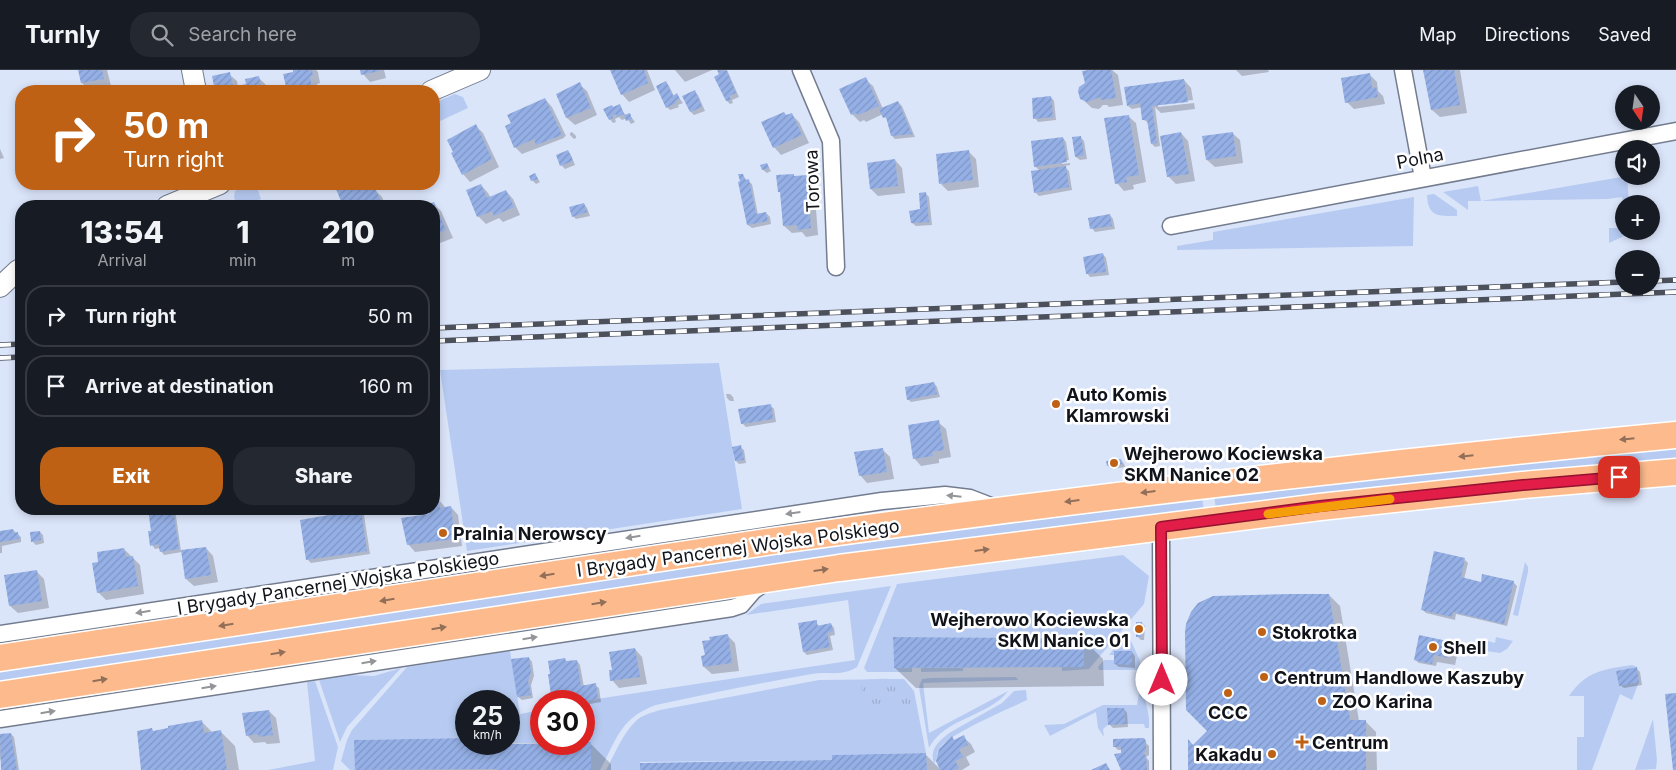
<!DOCTYPE html>
<meta charset="utf-8">
<style>
:root{--surface:#171b24;--page:#242831;--text:#f1f3f6;--muted:#9ea1a6;--line:#363941;--accent:#be6115}
body{margin:0;font-family:Inter,sans-serif;background:var(--page);color:var(--text);height:100vh;display:flex;flex-direction:column;font-size:19px;white-space:nowrap}
*{box-sizing:border-box;margin:0}
p{font-size:16px;color:var(--muted)}
.icon{flex:none;width:28px;height:28px;fill:none;stroke:currentColor;stroke-width:2;stroke-linecap:round;stroke-linejoin:round}
.map{position:relative;flex:1;overflow:hidden}
.drawer{position:absolute;left:15px;top:130px;width:425px;height:315px;display:flex;flex-direction:column;background:var(--surface);border-radius:20px;box-shadow:0 2px 8px #0003}
.drawer>*{flex:none}
.banner{position:absolute;left:15px;top:15px;width:425px;height:105px;border-radius:20px;box-shadow:0 2px 8px #0003;background:#be6115;color:#fff;overflow:hidden}
.needle{width:32px;rotate:167deg}
.buttons{position:absolute;left:1615px;top:15px;display:grid;gap:10px}
.buttons a{display:grid;place-items:center;width:45px;height:45px;border-radius:50%;background:var(--surface);box-shadow:0 2px 8px #0003;font-size:25px}
.speed{position:absolute;left:455px;top:620px;display:flex;gap:10px;font-size:25px;font-weight:700;text-align:center}
.speed>*{display:grid;place-content:center;width:65px;height:65px;border-radius:50%;background:var(--surface);box-shadow:0 2px 8px #0003;line-height:1}
.speed small{font-size:12px;font-weight:400}
.speed .limit{border:8px solid #d22;background:#fff;color:#111}
.pin{position:absolute;display:grid;place-items:center;width:42px;height:42px;color:#fff;margin:-21px;border-radius:10px;box-shadow:0 2px 8px #0006}
.me{position:absolute;width:55px;margin:-28px;rotate:0deg;stroke-linejoin:round;filter:drop-shadow(0 0 4px #0008)}
.turn{display:flex;align-items:center;gap:18px;height:105px;padding:0 25px;font-size:22px}
.turn .icon{width:65px;height:65px;stroke-width:2.5}
.turn b{display:block;font-size:35px;line-height:42px}
.eta{display:flex;justify-content:space-evenly;align-items:center;height:85px;text-align:center}
.eta b{font-size:30px;font-weight:800;line-height:35px}
.primary-button{display:flex;gap:10px;margin-top:auto;padding:10px 25px}
.primary-button a{flex:1;height:58px;border-radius:20px;background:var(--accent);color:#fff;font-size:20px;font-weight:800;line-height:58px;text-align:center}
.primary-button a+a{background:var(--page);color:var(--text)}
ul{padding:0;list-style:none}
li{display:flex;align-items:center;gap:15px;height:62px;margin:0 10px 8px;padding:0 15px;border:2px solid var(--line);border-radius:20px}
li div{flex:1}
li b{display:block;font-size:19px}
li em{font-style:normal}
header{display:flex;align-items:center;gap:30px;box-sizing:border-box;height:70px;padding:0 25px;background:var(--surface);border-bottom:1px solid var(--line)}
header strong{font-size:24px}
nav{display:flex;gap:28px;margin-inline-start:auto;font-size:18px}
.search{width:350px;height:45px;background:var(--page);display:flex;align-items:center;gap:12px;box-sizing:border-box;padding:0 18px;border-radius:20px;color:var(--muted);font-size:19px}
.map>svg:first-child{display:block}
</style>
<header>
<strong>Turnly</strong>
<div class="search"><svg class="icon" aria-label="search" viewBox="0 0 24 24"><circle cx="10" cy="10" r="6"/><path d="M15 15l6 6"/></svg>Search here</div>
<nav><a>Map</a><a>Directions</a><a>Saved</a></nav>
</header>
<div class="map">
<svg width="1676" height="700" viewBox="0 0 1676 700">
<defs>
<pattern id="park-tufts" width="24" height="20" patternUnits="userSpaceOnUse" patternTransform="scale(1.25)"><rect width="24" height="20" fill="#b7cbf2"/><path d="M3 7l-1-3M5 7V3M7 7l1-3M15 17l-1-3M17 17v-4M19 17l1-3" fill="none" stroke="#9cadcf"/></pattern>
<pattern id="building-hatch" width="6" height="6" patternUnits="userSpaceOnUse" patternTransform="scale(1.25)"><rect width="6" height="6" fill="#95b0e6"/><path d="M-1 1l2-2M0 6l6-6M5 7l2-2" fill="none" stroke="#7f96c5"/></pattern>
</defs>
<rect width="100%" height="100%" fill="#dbe5fa"/>
<path fill="#b7cbf2" d="M455,24l8,3 5,11 -28,13 -6,-18z
M1627,106l2,28h-5v2l-2,-9 -14,2 -128,2h-12v9l-25,-18 35,-6 3,15z
M252,114h4l5,15 -17,7h-7l-3,-9 1,-6z
M1434,124l23,16v6c-19,0 -29,1 -30,-21z
M1414,127l-1,49 -236,4v-4l36,-6v-8z
M1609,158h15v3h11l-26,12z
M719,293l23,146 -275,42 -27,-181z
M1676,377v15l-460,48 -2,-15z
M1202,426l2,16 -1204,174v-16l771,-117z
M1123,485l26,21 -5,28 -55,65 -27,2v-4h22l-1,-29 -190,-1 1,31h18v4h-45l-3,-4 33,-84z
M1525,492l3,5v5l-10,44 -5,-1z
M891,516l-34,81c-15,10 -28,4 -45,7 -52,9 -104,20 -156,31 -36,13 -39,34 -56,65h-9v-28h-7l-1,-41 272,-41 -7,-60 -102,15 15,-11z
M1127,562l13,29v9h-41l-1,-3 6,-7h10v4h18v-13h-18v4h-5z
M1496,567l17,4 -6,8 -7,4 -14,-2 2,-10 7,2z
M510,581l10,63 21,-4v33h-32v-42h-43v37l-111,2v30h-5l-9,-9 6,-21 5,-10 55,-63z
M1632,595l5,2 -20,4 2,14 20,-3 -7,18 -12,-6 -28,76h-15v-33h7v-41h-15c17,-25 35,-27 63,-31z
M401,598l-54,59 -7,15 -21,-62 28,-5 27,1z
M921,598h42v3l-42,1z
M1015,607l3,2 -1,1 -94,3 6,50 79,-42c-18,25 -64,27 -79,57l-10,-61 3,-8 9,-1z
M904,609l10,12 12,62 -94,2v5l-192,2v8h-34c8,-14 17,-37 29,-48 6,-7 16,-9 25,-12l159,-30z
M315,611l23,66 -5,23h-65l47,-9 -8,-79z
M1140,617h3l6,31v10h-4l-1,-4h-19l-1,-16 -16,1v16l-5,4 1,8 -6,-9 -2,-16 -46,24 -6,-11 20,-1 39,-19h34z
M1026,620l1,10c-18,9 -79,34 -88,49 -3,5 -1,10 -5,14 -5,-14 5,-22 15,-30l53,-30 12,-12z
M1653,649l4,41 -1,9 -21,1z"/>
<path fill="url(#park-tufts)" d="M861,610c15,0 48,-7 50,13 1,6 0,14 0,20l-19,-1 -6,-7 -23,1z"/>
<path fill="#0003" d="M79,0h28l4,16 -22,4 -7,-7z
M294,0h22l2,2 2,11 -3,1 1,7h-30l-3,-16 10,-2z
M362,0h22l2,8 -16,4 -7,-8z
M611,0h36l8,20 -26,12 -7,-8z
M675,0h37l-27,12z
M719,0h8l12,27 -7,3 1,3 -3,1 -3,-3z
M1097,0h15l6,5 5,30 -14,2 -2,-2h-4l-4,4 -7,-1 -11,-10 5,-14z
M1236,0h32l1,2 -27,4z
M1425,0h35l7,43 -27,4 -8,-7z
M229,4l8,7 1,6 9,-2 12,-7 7,7 1,6h-50l-4,-14z
M1369,4l8,8 1,9 5,5 2,8 -31,5 -7,-7z
M865,9l8,7 10,23 15,-7 4,4 13,31 -20,2 -3,-3 -4,-15 -5,-7 -17,8 -2,-2 -4,2 -8,-8z
M1184,10l7,8 2,12 -35,4v3l36,-4 1,6 -34,4 -6,-6 5,39 -5,1 -3,-3 -3,-21 -5,-3 -2,-13 -10,2 -4,-3z
M666,12l3,4 5,10 3,-1 6,8 -5,2 1,2 -9,3 -3,-3z
M579,14l8,7 10,24 -22,10 -8,-7 -9,-23z
M694,22l4,3 7,16 -11,4 -3,-3 -7,-16z
M1051,27l3,4 2,19 -18,2 -3,-4z
M545,29l7,8 14,29 -2,1v1l-42,16 -7,-7z
M619,35l7,11 3,-2 6,8 -4,2 -4,-6 -5,2 -3,-3 -4,2 1,3 -3,1 -3,-4 4,-11z
M791,44l8,8 10,21 -28,12 -7,-8 13,-31z
M1128,46l8,7 10,59 -13,3 1,4 -10,2 -7,-8z
M476,56l7,7 16,34 -29,15 -7,-8z
M572,62l4,4v2l-2,1 -4,-4v-2z
M1181,63l7,8 7,40 -19,3 -7,-7z
M1232,63l8,7 3,23 -28,4 -8,-7z
M1080,67l4,4 3,18 -7,1 -4,-3z
M1063,68l3,4 3,18 -7,1v3l8,-1v2l-6,1 5,5 3,19 -33,6 -4,-4 5,-21 -5,-5z
M0,79l4,9 -4,1z
M568,81l3,4 4,10 -10,4 -3,-3 -5,-10z
M969,82l7,7 3,28 -31,4 -7,-7z
M895,90l7,8 3,25 -27,3 -7,-7 -3,-25z
M767,94l4,7 -4,2 -4,-3z
M535,104l5,8 -4,2 -4,-4z
M743,105l4,6 5,3 6,31 8,-2 4,4 1,7 -19,4 -4,-3 -7,-43z
M793,105l2,2 11,-1 8,8 4,51 -12,2 -4,-5 -10,1 -8,-7 -2,-32 -3,-3z
M351,114h17l5,6 1,-1 8,8 4,9h-41l-7,-16z
M481,115l7,8 3,5 15,-7 7,8 7,16 -17,7 -4,-4 -13,6 -8,-8z
M925,123l4,4 3,28 -16,1 -4,-3 10,-13z
M433,133l8,8 12,27 -18,7 -1,-39h-8z
M584,134l3,4 3,8 -14,3 -3,-3z
M1110,145l3,4 2,10 -20,3 -3,-4z
M1103,184l3,4 3,17 -19,2 -3,-4z
M934,313l3,4 3,10 -29,5 -3,-3z
M726,324h4l3,3 1,4h-4l-3,-3z
M770,335l4,4 2,13 -30,5 -4,-4z
M938,352l8,7 5,28 -12,2v4l-18,3 -7,-8z
M740,377l4,3 2,13 -7,1 -3,-3z
M882,379l8,8 4,22 -27,4 -7,-8z
M1121,390l3,4 1,3 -13,2 -4,-3z
M438,429l8,9 5,-1 7,8 4,31 -47,6 -7,-8 22,-29v-6h4v-9z
M149,439h26l6,42 25,-3 7,8 5,26 -24,4 -8,-7 -4,-27 -18,3 -3,-4 -1,-3 -5,1 -3,-4v-14z
M330,439h20l-7,1v4l18,-3 3,4 6,39 -59,9 -4,-4 24,-43z
M13,460l8,7v5l-19,4v7h-2v-21z
M40,462l3,3 1,8 -8,2 -4,-4z
M124,479l16,16 4,29 -38,6 -8,-8 1,-29z
M1465,490l3,3 -4,16 17,4 32,-1 4,4 -10,40 -51,-12 -1,6 -29,-7 -4,-4z
M36,501l8,8 5,29 -31,5 -8,-7z
M1329,525l11,11 19,115h6l11,11 1,38h-188l4,-24 15,-15z
M816,552l4,5 11,-3 3,4 1,7 -5,1 3,14 -26,5 -3,-3z
M1142,553l3,3 -1,14h-3l-3,-3z
M728,566l7,7 4,28 -27,3 -8,-7 7,-26z
M1083,569l20,20 1,27 -188,2 -21,-20z
M1451,574l7,7 -3,14 -18,-3 -1,4 -17,-3 -4,-3z
M635,579l7,8 5,27 -28,4 -7,-8 1,-9z
M1132,582l3,4v12l-16,-1 -4,-3z
M529,588l3,4 2,14 -3,9 2,13 -11,2 -4,-3z
M577,591l3,4 4,22 11,-2 4,3 2,14 -17,3v-4h-36v-4l5,-1 14,-34z
M1636,598l4,4 2,13 -18,3 -4,-3z
M1124,639l3,4 1,14 -15,1 -4,-4z
M269,641l7,7 4,25 -13,1 -2,-2 -11,1 -7,-8z
M202,652l11,11 7,-2 15,15 4,24h-97l10,-40 2,2z
M11,664l3,3 5,33h-16l-3,-13v-22z
M963,667l8,7 4,8 -9,5 4,8 -8,5h-21l11,-32 3,3z
M466,670v4l124,-1 21,21v6h-254l-1,-29z
M1143,670l6,6v9l-3,2 3,4v9h-27v-20h-4l-3,-3z
M926,685l15,15h-300l192,-9z"/>
<path fill="url(#building-hatch)" d="M78,0h24l2,9 -23,4z
M293,0h19l1,6h-3l2,12 -15,3h-10l-4,-17 10,-2z
M360,0h19v1l-18,4z
M610,0h34l4,13 -27,12z
M717,0l10,1 9,22 -7,3 2,4 -5,1 -12,-24 5,-3z
M1089,0h22l5,28 -15,2 -1,-3 -13,5 -7,-3 -2,-8 1,-4 6,-4 -3,-12z
M1423,0h31l6,35 -29,5z
M230,2l3,15 13,-3 -1,-5 14,-3 3,15h-47l-3,-15z
M1370,3l2,15 4,-1 2,10 -33,6 -4,-25z
M866,7l13,29 -21,9 -2,-2 -5,2 -12,-26z
M1184,9l4,23 -36,4 5,37 -6,1 -4,-24h-5l-2,-17 -13,3 -3,-19z
M666,11l7,15 4,-3 3,6 -5,2 1,2 -10,5 -10,-22z
M580,12l11,26 -25,10 -10,-24z
M695,20l7,17 -12,5 -8,-16z
M1051,26l2,21 -20,2 -1,-21z
M545,28l17,37 -26,10 -2,-6 -20,9 -9,-22 6,-3 -4,-8z
M898,31l14,33 -21,2 -5,-19 -3,1 -4,-9z
M620,34l4,10 -7,3 -1,-3 -4,2 1,2 -4,2 -6,-11 9,-4 1,2z
M784,42l2,3 6,-2 10,22 -29,13 -12,-26z
M630,43l2,6 -6,2 -2,-6z
M1129,45l10,60 -13,2 1,5 -12,2 -11,-66z
M476,54l16,35 -30,16 -11,-22 2,-1 -6,-12z
M1181,62l8,42 -22,3 -7,-41z
M1233,62l3,24 -30,4 -4,-24z
M1081,66l3,19 -9,2 -3,-20z
M1063,67l4,25 -33,5 -3,-26z
M568,80l5,11 -13,5 -4,-11z
M969,80l4,30 -34,4 -3,-30z
M895,89l3,27 -28,3 -3,-26z
M767,93l2,5 -7,2 -2,-5z
M1066,96l3,21 -35,6 -3,-22z
M535,103l3,6 -7,2 -2,-5z
M738,104h5l2,6 4,-1 7,35 10,-2 2,9 -21,4 -9,-43 2,-1z
M794,104v2l13,-1 4,53 -13,2 -1,-5 -14,1 -3,-34h-2l-2,-17z
M348,114h18l3,6 6,-2 6,14 -9,4h-29l-7,-17z
M481,114l6,14 19,-8 8,17 -20,9 -2,-5 -15,6 -11,-27z
M926,122l3,30 -18,1 -2,-12 11,-2 -1,-16z
M311,130l3,6h-17z
M434,132l12,28 -12,5v-29h-11z
M584,133l3,9 -15,5 -3,-10z
M1110,144l2,12 -22,3 -2,-11z
M1103,183l3,19 -20,2 -3,-17z
M934,312l3,12 -30,6 -2,-13z
M771,334l2,15 -32,5 -3,-15z
M939,350l5,30 -12,2 1,4 -20,3 -5,-34z
M741,375l3,15 -9,1 -3,-14z
M883,378l4,24 -28,4 -5,-24z
M1121,389l1,5 -15,2 -1,-5z
M434,428h4l2,10 11,-2 4,33 -48,6 -6,-27 28,-4 -1,-5h6z
M148,439h25l6,40 -19,3 -2,-8 -8,2 -2,-15h3z
M329,439h11l1,4 20,-3 6,41 -61,9 -6,-40 29,-5z
M13,459l1,4 4,-1 1,7 -19,3v-11z
M40,461l1,9 -10,2 -1,-10z
M206,477l5,28 -26,4 -4,-29z
M124,478l2,9 7,-1 5,30 -41,7 -5,-30 6,-1 -1,-10z
M1434,481l31,7 -4,19 20,5 1,-8 32,7 -10,43 -51,-12 -1,5 -31,-7z
M37,500l5,31 -33,5 -5,-31z
M1291,524h38l21,126h16v50h-178v-31l5,6 14,-14 -21,-21 -1,-78 1,-8 5,-12 7,-9 15,-7z
M817,550v6l14,-3 2,8 -6,2 3,14 -27,5 -5,-29z
M1136,552h6l-1,15h-5z
M728,564l4,29 -29,4 -2,-11 4,-1 -3,-14 8,-1 -1,-3z
M1419,565l33,7 -4,16 -14,-3 -2,9 -18,-4z
M893,567l190,1 1,29 -190,1z
M635,578l5,29 -30,4 -1,-11h3l-3,-18z
M1114,581h18v14l-18,-1z
M529,587l2,15 -3,9 3,14 -14,2 -6,-38z
M565,588l1,3 11,-1 4,26 15,-3 2,16 -15,2h-36l-1,-5 5,-1 -3,-21h2l-2,-13z
M1637,597l2,15 -20,4 -3,-15z
M1676,623v77h-3l-8,-76z
M1107,638h17l1,16 -17,1z
M269,640l4,25 -14,2 -1,-3 -12,2 -4,-23z
M202,650l2,13 17,-3 6,40h-86l-4,-39 15,-3 1,3 15,-3v-2z
M11,663l6,37h-16l-1,-36z
M964,665l4,10 -9,4 4,8 -8,4 4,7 -4,2h-15l-4,-9 3,-12 13,-13 2,4z
M466,668v6h118v-2h7v28h-94v-1l-142,1 -1,-30z
M1144,668l2,3v10l-3,2 3,3 1,14h-26l-7,-16 7,-1v-6h-8v-8z
M926,683l1,17h-287v-7l192,-3v-5z
M1106,693l4,7h-19z"/>
<g fill="none" stroke-linecap="round" stroke-linejoin="round">
<g stroke="#737c8e" stroke-width="19">
<path id="minor" d="M801,0l30,71 5,126
M1403,0l20,108
M1171,156l505,-95
M1161,457l1,243
M0,564l882,-133 63,-6 25,3 26,10
M0,649l732,-111 9,-3 12,-14 14,-10"/>
</g>
<g stroke="#737c8e" stroke-width="22">
<path id="tertiary" d="M192,0l4,21
M431,21l49,-21
M167,136l53,-22
M0,217l18,-17"/>
</g>
<g stroke="#fff" stroke-width="29">
<path id="primary" d="M0,588c258,-37 515,-80 773,-117 300,-42 601,-77 903,-106
M0,625l839,-127 481,-61 203,-22 153,-13"/>
</g>
<use href="#minor" stroke="#fff" stroke-width="16"/>
<use href="#tertiary" stroke="#fff" stroke-width="20"/>
<use href="#primary" stroke="#fdbb8d" stroke-width="26"/>
<g stroke="#4b505b" stroke-width="5.5">
<path id="rail" d="M1651,211l25,-1
M434,258l1190,-46
M434,271l1242,-49
M0,275l21,-1
M0,288l21,-1"/>
</g>
<use href="#rail" stroke="#fff" stroke-width="4" stroke-dasharray="11" stroke-linecap="butt"/>
</g>
<defs><path id="oneway-solid" d="M-6-.8H1V-3.2L6.5 0L1 3.2V.8H-6Z" transform="scale(1.25)"/></defs>
<g fill="#926f59">
<use href="#oneway-solid" transform="translate(1627 369) rotate(174)"/>
<use href="#oneway-solid" transform="translate(1466 386) rotate(174)"/>
<use href="#oneway-solid" transform="translate(1148 422) rotate(173)"/>
<use href="#oneway-solid" transform="translate(1072 431) rotate(173)"/>
<use href="#oneway-solid" transform="translate(982 480) rotate(-7)"/>
<use href="#oneway-solid" transform="translate(821 500) rotate(-8)"/>
<use href="#oneway-solid" transform="translate(547 505) rotate(171)"/>
<use href="#oneway-solid" transform="translate(387 530) rotate(171)"/>
<use href="#oneway-solid" transform="translate(599 533) rotate(-9)"/>
<use href="#oneway-solid" transform="translate(226 555) rotate(171)"/>
<use href="#oneway-solid" transform="translate(439 558) rotate(-9)"/>
<use href="#oneway-solid" transform="translate(278 583) rotate(-9)"/>
<use href="#oneway-solid" transform="translate(100 610) rotate(-9)"/>
</g>
<g fill="#939598">
<use href="#oneway-solid" transform="translate(954 426) rotate(-174)"/>
<use href="#oneway-solid" transform="translate(793 443) rotate(172)"/>
<use href="#oneway-solid" transform="translate(633 467) rotate(171)"/>
<use href="#oneway-solid" transform="translate(143 542) rotate(171)"/>
<use href="#oneway-solid" transform="translate(530 568) rotate(-9)"/>
<use href="#oneway-solid" transform="translate(369 592) rotate(-9)"/>
<use href="#oneway-solid" transform="translate(209 617) rotate(-9)"/>
<use href="#oneway-solid" transform="translate(48 642) rotate(-9)"/>
</g>
<g fill="none" stroke-linecap="round" stroke-linejoin="round">
<g stroke="#92132f" stroke-width="12">
<path id="route" d="M1162,610l-1,-153 159,-21 203,-21 96,-8"/>
</g>
<use href="#route" stroke="#e11d48" stroke-width="9"/>
<path stroke="#f59e0b" stroke-width="9" d="M1268,444l122,-15"/>
</g>
<g fill="#be6115" stroke="#fff" stroke-width="2">
<circle cx="1056" cy="334" r="5"/>
<circle cx="1114" cy="393" r="5"/>
<circle cx="443" cy="463" r="5"/>
<circle cx="1139" cy="559" r="5"/>
<circle cx="1262" cy="562" r="5"/>
<circle cx="1433" cy="577" r="5"/>
<circle cx="1264" cy="607" r="5"/>
<circle cx="1228" cy="623" r="5"/>
<circle cx="1322" cy="631" r="5"/>
<path d="M1299.5 664.5h5v5h5v5h-5v5h-5v-5h-5v-5h5z"/>
<circle cx="1272" cy="684" r="5"/>
</g>
<g text-anchor="middle" dominant-baseline="central" stroke-width="5" stroke-linejoin="round" paint-order="stroke">
<g font-size="18" fill="#10131a" stroke="#fff">
<text transform="translate(1420 88) rotate(-11)">Polna</text>
<text transform="translate(812 111) rotate(-92)">Torowa</text>
<text transform="translate(738 478) rotate(-8)">I Brygady Pancernej Wojska Polskiego</text>
<text transform="translate(338 513) rotate(-9)">I Brygady Pancernej Wojska Polskiego</text>
</g>
<g font-size="18" font-weight="bold" fill="#10131a" stroke="#fff" text-anchor="start">
<text x="1066" y="324">Auto Komis<tspan x="1066" dy="21">Klamrowski</tspan></text>
<text x="1124" y="383">Wejherowo Kociewska<tspan x="1124" dy="21">SKM Nanice 02</tspan></text>
<text x="453" y="463">Pralnia Nerowscy</text>
<text x="1129" y="549" text-anchor="end">Wejherowo Kociewska<tspan x="1129" dy="21">SKM Nanice 01</tspan></text>
<text x="1272" y="562">Stokrotka</text>
<text x="1443" y="577">Shell</text>
<text x="1274" y="607">Centrum Handlowe Kaszuby</text>
<text x="1332" y="631">ZOO Karina</text>
<text x="1228" y="642" text-anchor="middle">CCC</text>
<text x="1312" y="672">Centrum</text>
<text x="1262" y="684" text-anchor="end">Kakadu</text>
</g>
</g>
</svg>
<div class="buttons">
<a><svg class="needle" viewBox="-14 -14 28 28"><path d="M0-13l5 13h-10z" fill="#e53935"/><path d="M0 13l5-13h-10z" fill="#9ea1a6"/></svg></a>
<a><svg class="icon" aria-label="sound" viewBox="0 0 24 24"><path d="M4 9h4l5-4v14l-5-4H4zM17 9q2 3 0 6"/></svg></a>
<a>+</a>
<a>−</a>
</div>
<div class="speed"><div>25<small>km/h</small></div><div class="limit">30</div></div>
<div class="pin" style="left:1619px;top:407px;background:#d93025"><svg class="icon" aria-label="arrive" viewBox="0 0 24 24"><path d="M6 21V4h12l-3 4 3 4H6"/></svg></div>
<svg class="me" style="left:1162px;top:610px" viewBox="-20 -20 40 40"><circle r="19" fill="#fff"/><path d="M0-13L10 11 0 6-10 11z" fill="#e11d48"/></svg>
<div class="banner">
<div class="turn"><svg class="icon" aria-label="right" viewBox="0 0 24 24"><path d="M7 20v-9h11M14 6l5 5-5 5"/></svg><div><b>50 m</b>Turn right</div></div>
</div>
<section class="drawer">
<div class="eta">
<div><b>13:54</b><p>Arrival</p></div>
<div><b>1</b><p>min</p></div>
<div><b>210</b><p>m</p></div>
</div>
<ul>
<li><svg class="icon" aria-label="right" viewBox="0 0 24 24"><path d="M7 20v-9h11M14 6l5 5-5 5"/></svg><div><b>Turn right</b></div><em>50 m</em></li>
<li><svg class="icon" aria-label="arrive" viewBox="0 0 24 24"><path d="M6 21V4h12l-3 4 3 4H6"/></svg><div><b>Arrive at destination</b></div><em>160 m</em></li>
</ul>
<div class="primary-button"><a>Exit</a><a>Share</a></div>
</section>
</div>
